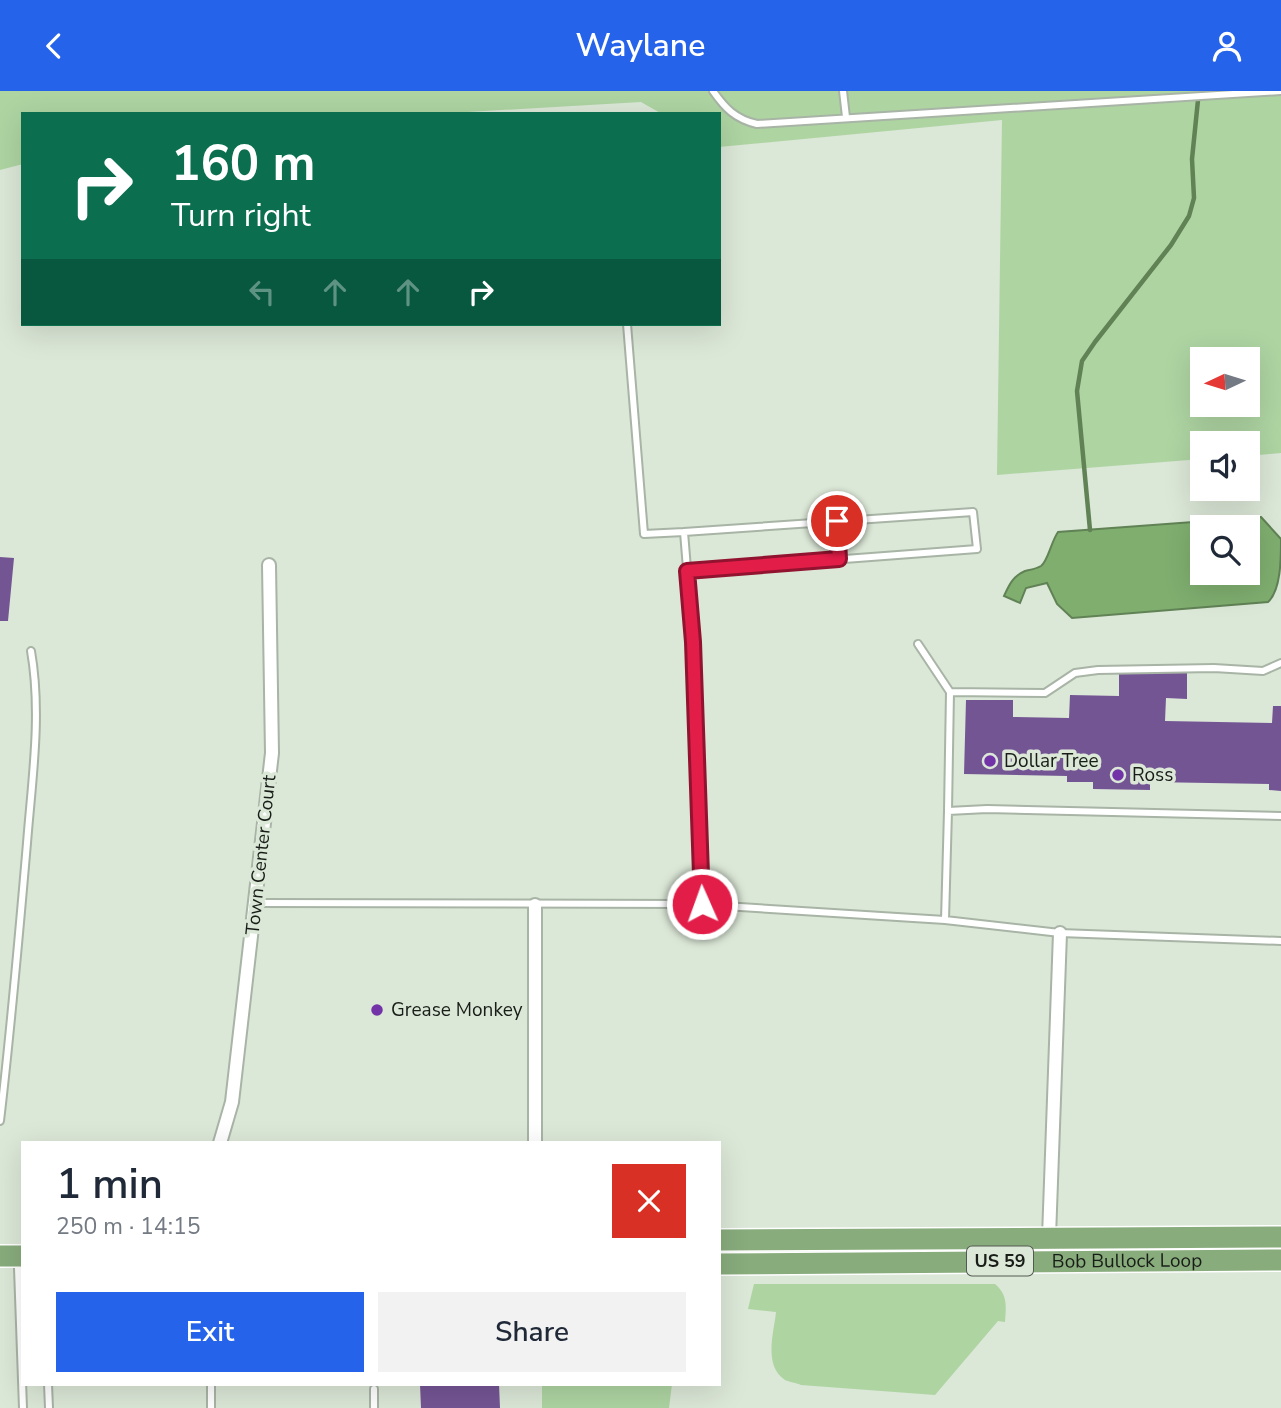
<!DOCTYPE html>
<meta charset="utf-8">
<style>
:root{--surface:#fff;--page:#f2f2f3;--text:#1f2937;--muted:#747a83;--accent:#2563eb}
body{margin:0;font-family:"Nunito Sans",sans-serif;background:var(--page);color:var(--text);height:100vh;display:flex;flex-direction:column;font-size:26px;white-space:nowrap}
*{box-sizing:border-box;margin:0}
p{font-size:23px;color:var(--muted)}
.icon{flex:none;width:38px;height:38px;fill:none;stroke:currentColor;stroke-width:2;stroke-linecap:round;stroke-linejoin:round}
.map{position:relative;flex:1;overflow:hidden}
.side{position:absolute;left:21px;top:1050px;width:700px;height:245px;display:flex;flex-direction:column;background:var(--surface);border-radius:0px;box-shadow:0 7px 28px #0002}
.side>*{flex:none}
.top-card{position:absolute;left:21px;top:21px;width:700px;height:214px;border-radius:0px;box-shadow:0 7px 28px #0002;background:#0b6e4f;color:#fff;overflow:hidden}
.needle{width:46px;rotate:266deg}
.fabs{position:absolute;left:1190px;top:256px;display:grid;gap:14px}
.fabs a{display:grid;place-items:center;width:70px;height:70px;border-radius:0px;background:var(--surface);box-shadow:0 7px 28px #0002;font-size:35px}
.pin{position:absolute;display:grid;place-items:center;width:60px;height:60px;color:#fff;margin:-30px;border:4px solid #fff;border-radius:50%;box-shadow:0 2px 7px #0007}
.me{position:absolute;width:77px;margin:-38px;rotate:358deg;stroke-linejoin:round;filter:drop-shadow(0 0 5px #0008)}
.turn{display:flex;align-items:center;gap:24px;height:147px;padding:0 35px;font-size:32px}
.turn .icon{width:91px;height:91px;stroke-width:2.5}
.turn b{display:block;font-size:49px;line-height:60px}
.lanes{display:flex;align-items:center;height:66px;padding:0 35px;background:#0003;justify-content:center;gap:35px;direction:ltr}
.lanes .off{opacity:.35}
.round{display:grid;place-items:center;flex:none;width:74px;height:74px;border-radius:0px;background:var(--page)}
.headline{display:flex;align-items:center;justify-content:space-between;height:119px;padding:0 35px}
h1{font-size:42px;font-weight:600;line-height:52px}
.action{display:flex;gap:14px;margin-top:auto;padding:14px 35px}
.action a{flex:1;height:80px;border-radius:0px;background:var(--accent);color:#fff;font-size:28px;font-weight:600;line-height:80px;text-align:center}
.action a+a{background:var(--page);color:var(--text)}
header{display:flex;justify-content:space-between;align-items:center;height:91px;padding:0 35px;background:var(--accent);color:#fff;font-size:32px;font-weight:600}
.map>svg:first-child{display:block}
</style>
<header><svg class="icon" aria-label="back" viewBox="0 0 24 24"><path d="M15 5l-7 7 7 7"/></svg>Waylane<svg class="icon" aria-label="person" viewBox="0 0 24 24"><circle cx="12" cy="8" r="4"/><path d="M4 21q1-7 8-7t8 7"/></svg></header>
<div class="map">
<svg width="1281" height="1317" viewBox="0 0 1281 1317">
<rect width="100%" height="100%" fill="#dbe7d7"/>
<path fill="#aed4a2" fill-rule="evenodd" d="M0,0h1281v362l-33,3v-13h-46v16l-205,16 5,-355 -283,27v-33h-57l-21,-12 -208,12h-410v50l-23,6zM1202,268h46v45h-46z
M754,1193h241c13,11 11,22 10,38l-7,-1 -63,74 -134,-10c-4,-2 -12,-3 -16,-5 -22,-15 -11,-47 -9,-68l-28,-3z
M542,1293h130l-3,24h-127z"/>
<path fill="#7fae6f" stroke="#608255" stroke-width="2" fill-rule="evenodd" d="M1261,426l20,22c0,20 0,51 -13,63l-196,16 -15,-14 -10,-21 -21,5 -6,15 -16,-7c5,-11 9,-20 21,-25 4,-1 11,-2 16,-5 7,-5 10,-24 17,-34zM1202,436h46v45h-46z"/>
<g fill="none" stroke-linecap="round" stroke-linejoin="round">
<path stroke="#608255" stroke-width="4.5" d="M1090,439l-13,-139 5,-30 13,-19 76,-97 18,-29 5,-18 -2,-39 6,-59"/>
</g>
<path fill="#745594" d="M0,466l14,1 -6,63h-8z
M1119,580l68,2v26l-21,-1 -1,23 107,2 1,-17h8v85l-12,-1v-6l-119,-2v8l-57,-1v-7h-26v-6l-103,-2 2,-74h47v17l56,1 1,-23 49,1z
M420,1293h79l1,24h-79z"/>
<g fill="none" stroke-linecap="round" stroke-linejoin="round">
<g stroke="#a8b4a5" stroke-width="10">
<path id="service" d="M713,0c12,17 22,28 44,33l524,-33
M843,0l3,26
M627,233l17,210 40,-2 9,110 9,262
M837,430l2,39
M684,441l289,-20 4,37 -290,22
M918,553l32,48 95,1 30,-20 23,-3 116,-2 49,3 18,-8
M948,720l2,-119
M1281,725l-294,-7 -39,2 -3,109 115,13 221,8
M257,812l435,1 253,16
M0,1030c11,-93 19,-185 27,-278 5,-64 15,-129 4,-192
M18,1177l5,140
M48,1293l1,24
M211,1293v24
M374,1298v19"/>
</g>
<g stroke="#a8b4a5" stroke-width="16">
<path id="minor" d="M220,1052l12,-41 40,-349 -3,-188
M535,1052v-238
M1049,1146l11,-304"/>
</g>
<g stroke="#fff" stroke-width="24">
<g id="trunk">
<path d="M719,1149l562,-3"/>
<path d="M0,1165h23"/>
<path id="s1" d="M719,1173l562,-4"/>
</g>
</g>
<use href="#service" stroke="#fff" stroke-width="6"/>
<use href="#minor" stroke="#fff" stroke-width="12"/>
<use href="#trunk" stroke="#88ac7c" stroke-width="21"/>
</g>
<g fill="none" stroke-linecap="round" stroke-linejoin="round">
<g stroke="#92132f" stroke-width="18">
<path id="route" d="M702,813l-9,-262 -6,-71 152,-12 -2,-38"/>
</g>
<use href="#route" stroke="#e11d48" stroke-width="12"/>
</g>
<g fill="#7333a8" stroke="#dbe7d7" stroke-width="2.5">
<circle cx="990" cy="670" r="7"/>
<circle cx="1118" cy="684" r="7"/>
<circle cx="377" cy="919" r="7"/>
</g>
<g text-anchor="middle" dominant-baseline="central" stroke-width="7" stroke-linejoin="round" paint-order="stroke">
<rect fill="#dbe7d7" stroke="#535a51" stroke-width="2" x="967" y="1155.5" width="66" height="29" rx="5"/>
<g font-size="18" font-weight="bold" fill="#191d18">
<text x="1000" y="1170">US 59</text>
</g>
<g font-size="19" fill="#191d18" stroke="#dbe7d7" text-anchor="start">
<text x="1004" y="670">Dollar Tree</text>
<text x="1132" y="684">Ross</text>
<text x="391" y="919">Grease Monkey</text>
</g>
<g font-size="19" fill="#191d18" stroke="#dbe7d7">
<text transform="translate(261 764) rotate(-84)">Town Center Court</text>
<text stroke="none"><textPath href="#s1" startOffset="408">Bob Bullock Loop</textPath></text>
</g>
</g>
</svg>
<div class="fabs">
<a><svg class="needle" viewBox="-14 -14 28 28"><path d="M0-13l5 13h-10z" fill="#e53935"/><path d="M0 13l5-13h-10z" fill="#747a83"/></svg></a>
<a><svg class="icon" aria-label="sound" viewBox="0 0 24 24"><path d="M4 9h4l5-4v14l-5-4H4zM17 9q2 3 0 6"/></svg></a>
<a><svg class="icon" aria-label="search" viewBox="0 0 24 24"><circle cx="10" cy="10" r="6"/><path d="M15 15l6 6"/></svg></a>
</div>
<div class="pin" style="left:837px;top:430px;background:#d93025"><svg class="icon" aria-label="arrive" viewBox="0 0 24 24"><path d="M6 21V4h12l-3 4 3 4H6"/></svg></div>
<svg class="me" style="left:702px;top:813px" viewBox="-20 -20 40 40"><circle r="17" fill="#e11d48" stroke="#fff" stroke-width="3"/><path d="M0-11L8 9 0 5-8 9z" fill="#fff"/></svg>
<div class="top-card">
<div class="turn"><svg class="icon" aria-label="right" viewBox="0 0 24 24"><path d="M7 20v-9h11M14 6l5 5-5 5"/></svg><div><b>160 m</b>Turn right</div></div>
<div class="lanes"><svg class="icon off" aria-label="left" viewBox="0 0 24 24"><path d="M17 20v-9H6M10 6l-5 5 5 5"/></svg><svg class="icon off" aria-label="ahead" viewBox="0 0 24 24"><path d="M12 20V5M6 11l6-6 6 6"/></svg><svg class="icon off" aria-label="ahead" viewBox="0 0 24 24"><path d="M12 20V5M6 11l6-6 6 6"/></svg><svg class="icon" aria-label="right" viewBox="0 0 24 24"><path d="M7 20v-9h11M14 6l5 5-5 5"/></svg></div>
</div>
<section class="side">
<div class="headline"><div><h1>1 min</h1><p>250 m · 14:15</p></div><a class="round" style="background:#d93025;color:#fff"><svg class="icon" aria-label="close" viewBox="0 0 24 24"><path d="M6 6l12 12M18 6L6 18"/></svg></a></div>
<div class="action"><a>Exit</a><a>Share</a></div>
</section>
</div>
